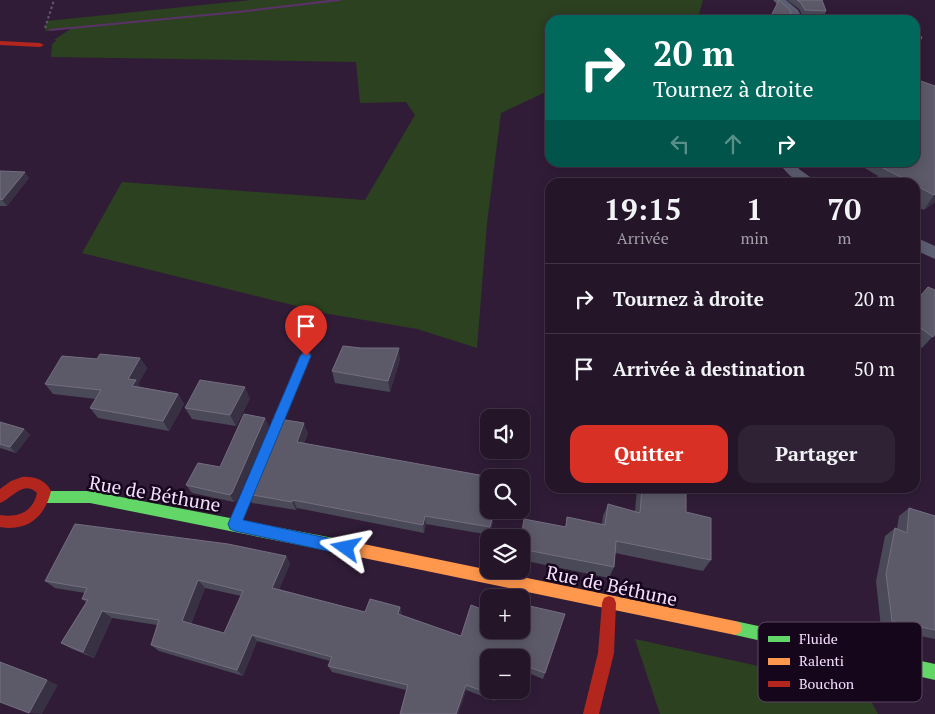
<!DOCTYPE html>
<html lang="fr">
<meta charset="utf-8">
<style>
:root{--surface:#241529;--page:#302235;--text:#f1f3f6;--muted:#a39fa8;--line:#413446;--accent:#d93025}
body{margin:0;font-family:"PT Serif",serif;background:var(--page);color:var(--text);height:100vh;display:flex;flex-direction:column;font-size:19px;white-space:nowrap}
*{box-sizing:border-box;margin:0}
p{font-size:16px;color:var(--muted)}
.icon{flex:none;width:28px;height:28px;fill:none;stroke:currentColor;stroke-width:2;stroke-linecap:round;stroke-linejoin:round}
.map{position:relative;flex:1;overflow:hidden}
.sheet{position:absolute;left:545px;top:178px;width:375px;height:315px;display:flex;flex-direction:column;background:var(--surface);border-radius:15px;box-shadow:0 2px 12px #0003,0 0 0 1px var(--line)}
.sheet>*{flex:none}
.hud{position:absolute;left:545px;top:15px;width:375px;height:152px;border-radius:15px;box-shadow:0 2px 12px #0003,0 0 0 1px var(--line);background:#00695c;color:#fff;overflow:hidden}
.tools{position:absolute;left:480px;top:409px;display:grid;gap:10px}
.tools a{display:grid;place-items:center;width:50px;height:50px;border-radius:10px;background:var(--surface);box-shadow:0 2px 12px #0003,0 0 0 1px var(--line);font-size:25px}
.pin{position:absolute;display:grid;place-items:center;width:42px;height:42px;color:#fff;margin:-51px -21px;border-radius:50% 50% 50% 0;rotate:-45deg;box-shadow:0 0 5px #0007}
.pin .icon{rotate:45deg}
.me{position:absolute;width:55px;margin:-28px;rotate:282deg;stroke-linejoin:round;filter:drop-shadow(0 0 4px #0008)}
.turn{display:flex;align-items:center;gap:18px;height:105px;padding:0 25px;font-size:22px}
.turn .icon{width:65px;height:65px;stroke-width:2.5}
.turn b{display:block;font-size:35px;line-height:42px}
.lanes{display:flex;align-items:center;height:48px;padding:0 25px;background:#0003;justify-content:center;gap:25px;direction:ltr}
.lanes .off{opacity:.35}
.eta{display:flex;justify-content:space-evenly;align-items:center;height:85px;text-align:center}
.eta b{font-size:30px;font-weight:700;line-height:35px}
.button{display:flex;gap:10px;margin-top:auto;padding:10px 25px}
.button a{flex:1;height:58px;border-radius:15px;background:var(--accent);color:#fff;font-size:20px;font-weight:700;line-height:58px;text-align:center}
.button a+a{background:var(--page);color:var(--text)}
ul{padding:0;list-style:none}
li{display:flex;align-items:center;gap:15px;height:70px;padding:0 25px;border-top:1px solid var(--line)}
li div{flex:1}
li b{display:block;font-size:19px}
li em{font-style:normal}
.map>svg:first-child{display:block}
</style>
<div class="map">
<svg width="935" height="714" viewBox="0 0 935 714">
<rect width="100%" height="100%" fill="#301c37"/>
<path fill="#2c4120" d="M251,0h452l-6,20h-147v70l-49,23 -14,110 -10,125 -60,-19 -88,-15 -247,-61 40,-71 243,18 50,-85 -9,-13 -46,1 -4,-41 -305,-5 1,-13 5,-4h-3l18,-12 -27,3 2,-10z
M635,639l229,50 14,25h-218z"/>
<g fill="none" stroke-linecap="round" stroke-linejoin="round">
<path fill="#5a3269" fill-rule="evenodd" d="M329,0h13l-2,1 -102,12 -188,18 -2,-1 2,-1 188,-18z"/>
<path stroke="#605a6d" stroke-width="2" stroke-dasharray="2.5 2.5" stroke-linecap="butt" d="M45,28l9,-28"/>
<path fill="#5c5e71" fill-rule="evenodd" d="M306,352l4,1 1,3 -32,75 -1,3 -4,2 -4,-2 -1,-3 32,-75 1,-3z
M252,479l4,1 2,4 -18,41 -4,2 -4,-2 -2,-4 18,-41z"/>
<path fill="#5c5e71" fill-rule="evenodd" d="M773,0h13l12,10 5,10h-12l-2,-5z
M779,162h15l5,7 18,13c-19,2 -28,-4 -38,-20z
M915,237l20,9v13l-20,-9z"/>
<path fill="#63d668" fill-rule="evenodd" d="M44,491h46l259,50 5,2 2,5 -2,5 -5,2 -259,-52h-46l-5,-2 -2,-4 2,-4z
M735,621l200,43v16l-200,-45 -5,-2 -2,-5 2,-5z"/>
<path fill="#ff974d" fill-rule="evenodd" d="M349,541l386,80 5,2 2,5 -2,5 -5,2 -386,-80 -5,-2 -2,-5 2,-5z"/>
<path fill="#b3261e" fill-rule="evenodd" d="M0,41l40,2 4,2 -4,2 -40,-2z
M22,477c11,-1 24,3 29,14 -6,26 -24,41 -51,36v-12c18,3 33,-3 37,-22 -14,-13 -24,5 -37,10v-14l11,-8z
M609,596l5,2 2,5 -2,50 -15,61h-16l15,-61 4,-50 2,-5z"/>
</g>
<path fill="#4a4958" fill-rule="evenodd" d="M787,0h35l4,11 -2,6 -21,-1 -4,-7z
M935,86v116l-11,8 -9,-4v-24h-41l4,-6 -23,-14h60z
M0,171l29,7 -22,28h-7z
M915,302l20,32 -13,14 -7,-5z
M140,358l7,10 -9,16 2,3 38,7 6,10 -15,27 -71,-13 -8,-10 6,-9 -43,-5 -8,-10 52,-25z
M400,359l-10,33 -55,-9 -3,-12z
M250,398l-14,28 -44,-7 -7,-11z
M0,422l24,7 6,6 -14,18 -16,-5z
M269,426l-32,74 -3,2 -42,-9 -6,-8 34,-18z
M308,433l-4,10 191,67 -5,25 -64,-11 -2,9 -127,-25 -1,2 -44,-7 -5,-9z
M637,488h49v24l25,48 -8,11 -88,-18 -1,14 -5,11 -88,-18v-22l44,-11 2,-10 35,7 1,-8 5,-12 27,8z
M909,508l26,8v123l-54,-11 -5,-47 9,-45 10,-8 2,1 2,-13z
M286,556l4,8 -11,25 86,23 35,-5 2,8 59,21 28,-24 76,2 -22,65 -22,-9v-12h-32l9,32 -3,11 -29,-11 -8,24h-58l6,-24 -74,-18 -4,-6 2,-5 -73,-20 -14,35 -84,-25 -8,-6 6,-20 -45,-7 -18,40 -22,-9 -11,-6 25,-41 -4,-3 3,-6 -30,-5 -10,-7zM205,588l36,8 -17,37 -33,-9z"/>
<path fill="#383043" d="M25,172l4,6 -22,28 -5,-6z
M935,194v8l-11,8 10,-15z
M399,348l1,11 -10,33 -2,-11z
M140,358l7,10 -9,16 4,6 -3,6 -11,-17z
M245,387l5,11 -14,28 -6,-11z
M178,394l6,10 -15,27 -6,-10z
M265,418l4,8 -32,74 -3,2 -4,-7z
M304,423l4,10 -8,18 -3,-9z
M24,429l6,6 -14,18 -6,-6z
M293,500l4,8 -1,2 -4,-8z
M494,510h1l-5,25v-8z
M425,516l1,8 -2,9 -1,-8z
M286,556l4,8 -13,31 -5,-7z
M198,580l7,8 -16,40 -7,-7z
M400,607l2,7 -2,7 -2,-7z
M102,611l10,7 -18,40 -11,-6z
M252,635l5,6 -14,35 -6,-6z
M47,680l11,5 -16,29 -13,-1z
M466,685v5l-8,24h-2z"/>
<path fill="#5c5969" stroke="#746e81" fill-rule="evenodd" d="M779,0l11,10 3,10h-24z
M797,0h25l4,11 -21,-1 -4,-7z
M915,35l7,2 -7,14z
M915,79l20,7v108l-1,1 -19,-10v-3h-4l-28,-14 7,-5 -1,-1h26z
M0,171l25,1 -23,28 -2,-1z
M928,287l7,3v44l-2,3 -18,-13v-22z
M343,346l18,2h38l-11,33 -56,-10z
M100,354l40,4 -12,21 8,1 -4,6 46,8 -15,27 -73,-13 11,-18 -56,-6 17,-28 35,3z
M200,380l45,7 -15,28 -45,-7z
M244,414l21,4 -33,75 -2,2 -44,-10 12,-22 22,4z
M279,419l25,4 -7,19 199,36h-7v32h5l-4,17 -65,-11 -2,9 -130,-25 -1,2 -45,-8z
M0,422l24,7 -14,18 -10,-3z
M642,488h44v24l25,6v42l-95,-19 -2,26 -93,-18v-11l3,-19 42,8 1,-10 38,8 3,-21 32,9z
M909,508l26,8v114l-43,-9 -6,-47 9,-46 12,5z
M75,524l153,20 58,12 -14,32 93,24 5,-13 30,8 -2,7 63,22 10,-31 18,7v18h32v-26l44,10 -20,59 -24,-9v-6h-32v32h9l-2,6 -30,-11 -10,29h-56l8,-29 -80,-19 4,-9 -80,-22 -15,35 -86,-25 8,-25 -57,-9 -19,41 -22,-9 27,-43 -6,-1 5,-11 -42,-7zM198,580l45,11 -19,42 -42,-12z
M0,662l47,18 -18,33 -29,-11z"/>
<path fill="#1a73e8" stroke="#114b97" d="M306,351l5,5 -68,164 103,22 5,1 2,5 -2,5 -5,2 -111,-24 -5,-2 -2,-5 72,-168z"/>
<g text-anchor="middle" dominant-baseline="central" stroke-width="5" stroke-linejoin="round" paint-order="stroke">
<g font-size="19" fill="#f5defe" stroke="#16061b">
<text transform="translate(155 493) rotate(10)">Rue de Béthune</text>
<text transform="translate(612 585) rotate(12)">Rue de Béthune</text>
</g>
</g>
<rect x="758" y="622" width="164" height="80" rx="8" fill="#16061b" stroke="#59475f" stroke-width="1"/>
<rect x="768" y="636" width="22" height="6" fill="#63d668"/>
<rect x="768" y="658" width="22" height="7" fill="#ff974d"/>
<rect x="768" y="681" width="22" height="6" fill="#b3261e"/>
<g font-size="14" fill="#f5defe">
<text x="799" y="644">Fluide</text>
<text x="799" y="666">Ralenti</text>
<text x="799" y="689">Bouchon</text>
</g>
</svg>
<div class="tools">
<a><svg class="icon" aria-label="sound" viewBox="0 0 24 24"><path d="M4 9h4l5-4v14l-5-4H4zM17 9q2 3 0 6"/></svg></a>
<a><svg class="icon" aria-label="search" viewBox="0 0 24 24"><circle cx="10" cy="10" r="6"/><path d="M15 15l6 6"/></svg></a>
<a><svg class="icon" aria-label="layers" viewBox="0 0 24 24"><path d="M12 4l9 5-9 5-9-5zM3 14l9 5 9-5"/></svg></a>
<a>+</a>
<a>−</a>
</div>
<div class="pin" style="left:306px;top:356px;background:#d93025"><svg class="icon" aria-label="arrive" viewBox="0 0 24 24"><path d="M6 21V4h12l-3 4 3 4H6"/></svg></div>
<svg class="me" style="left:346px;top:548px" viewBox="-20 -20 40 40"><path d="M0-17L14 15 0 8-14 15z" fill="#1a73e8" stroke="#fff" stroke-width="4"/></svg>
<div class="hud">
<div class="turn"><svg class="icon" aria-label="right" viewBox="0 0 24 24"><path d="M7 20v-9h11M14 6l5 5-5 5"/></svg><div><b>20 m</b>Tournez à droite</div></div>
<div class="lanes"><svg class="icon off" aria-label="left" viewBox="0 0 24 24"><path d="M17 20v-9H6M10 6l-5 5 5 5"/></svg><svg class="icon off" aria-label="ahead" viewBox="0 0 24 24"><path d="M12 20V5M6 11l6-6 6 6"/></svg><svg class="icon" aria-label="right" viewBox="0 0 24 24"><path d="M7 20v-9h11M14 6l5 5-5 5"/></svg></div>
</div>
<section class="sheet">
<div class="eta">
<div><b>19:15</b><p>Arrivée</p></div>
<div><b>1</b><p>min</p></div>
<div><b>70</b><p>m</p></div>
</div>
<ul>
<li><svg class="icon" aria-label="right" viewBox="0 0 24 24"><path d="M7 20v-9h11M14 6l5 5-5 5"/></svg><div><b>Tournez à droite</b></div><em>20 m</em></li>
<li><svg class="icon" aria-label="arrive" viewBox="0 0 24 24"><path d="M6 21V4h12l-3 4 3 4H6"/></svg><div><b>Arrivée à destination</b></div><em>50 m</em></li>
</ul>
<div class="button"><a>Quitter</a><a>Partager</a></div>
</section>
</div>
